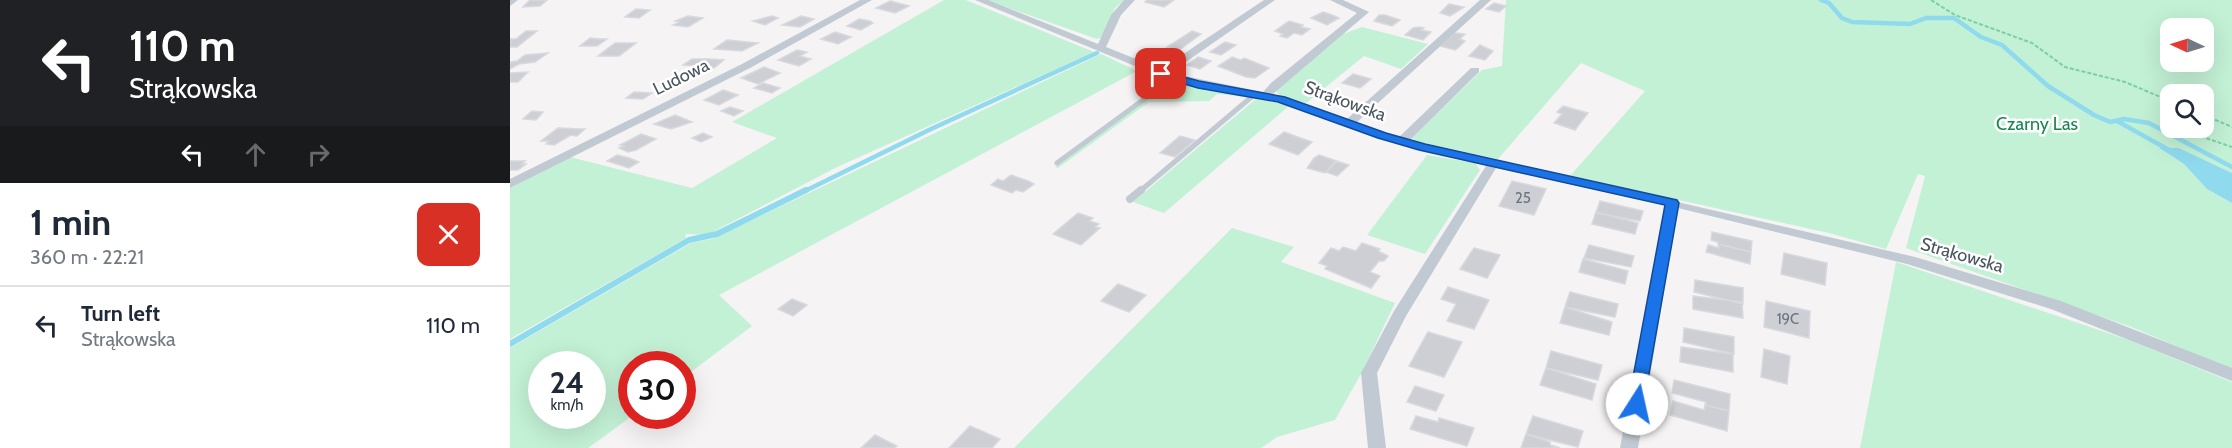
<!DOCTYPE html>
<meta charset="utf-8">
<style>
:root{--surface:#fff;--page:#f2f2f3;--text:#1f2937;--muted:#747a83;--line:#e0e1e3}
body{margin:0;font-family:Cabin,sans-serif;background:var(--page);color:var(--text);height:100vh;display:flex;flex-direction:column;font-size:22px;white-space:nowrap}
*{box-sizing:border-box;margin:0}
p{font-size:20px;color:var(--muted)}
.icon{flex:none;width:33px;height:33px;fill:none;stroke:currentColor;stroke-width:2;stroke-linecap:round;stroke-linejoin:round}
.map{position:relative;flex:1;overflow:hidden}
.sheet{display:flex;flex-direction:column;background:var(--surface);width:510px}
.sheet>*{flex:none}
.top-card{background:#202124;color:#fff;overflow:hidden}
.needle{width:39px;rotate:274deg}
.fabs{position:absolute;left:1650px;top:18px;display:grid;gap:12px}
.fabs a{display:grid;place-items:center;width:54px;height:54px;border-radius:12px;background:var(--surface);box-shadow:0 6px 24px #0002;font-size:30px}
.speed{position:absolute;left:18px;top:351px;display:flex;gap:12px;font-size:30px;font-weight:700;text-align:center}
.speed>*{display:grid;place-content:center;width:78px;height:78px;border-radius:50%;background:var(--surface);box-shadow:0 6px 24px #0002;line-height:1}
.speed small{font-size:15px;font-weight:400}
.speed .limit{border:9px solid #d22;background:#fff;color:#111}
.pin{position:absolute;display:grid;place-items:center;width:51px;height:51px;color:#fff;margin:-26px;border-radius:12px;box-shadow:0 3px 9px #0006}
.me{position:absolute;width:66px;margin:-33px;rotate:10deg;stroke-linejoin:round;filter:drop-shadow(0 0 4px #0008)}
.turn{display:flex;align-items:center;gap:21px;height:126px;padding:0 30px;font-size:27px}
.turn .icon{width:78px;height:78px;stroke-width:2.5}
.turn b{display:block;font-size:42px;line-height:51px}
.lanes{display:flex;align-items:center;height:57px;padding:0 30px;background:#0003;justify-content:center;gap:30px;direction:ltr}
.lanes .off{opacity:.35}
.round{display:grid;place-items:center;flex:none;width:63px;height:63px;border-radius:12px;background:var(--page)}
.head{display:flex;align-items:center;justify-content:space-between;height:102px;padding:0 30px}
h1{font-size:36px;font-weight:700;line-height:45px}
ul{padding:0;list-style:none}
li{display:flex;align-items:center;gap:18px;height:78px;padding:0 30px;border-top:2px solid var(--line)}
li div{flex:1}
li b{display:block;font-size:22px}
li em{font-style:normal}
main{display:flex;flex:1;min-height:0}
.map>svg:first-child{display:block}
</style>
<main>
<section class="sheet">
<div class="top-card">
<div class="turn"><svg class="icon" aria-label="left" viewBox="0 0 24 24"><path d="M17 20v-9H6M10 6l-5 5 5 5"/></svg><div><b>110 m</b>Strąkowska</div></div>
<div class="lanes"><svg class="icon" aria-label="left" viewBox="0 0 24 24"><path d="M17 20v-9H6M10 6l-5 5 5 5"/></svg><svg class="icon off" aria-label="ahead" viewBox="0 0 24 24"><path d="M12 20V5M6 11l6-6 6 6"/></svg><svg class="icon off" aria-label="right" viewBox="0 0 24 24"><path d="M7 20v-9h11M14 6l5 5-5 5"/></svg></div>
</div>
<div class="head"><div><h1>1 min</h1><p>360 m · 22:21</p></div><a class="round" style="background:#d93025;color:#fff"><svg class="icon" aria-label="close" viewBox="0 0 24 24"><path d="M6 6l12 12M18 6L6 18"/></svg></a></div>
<ul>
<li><svg class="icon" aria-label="left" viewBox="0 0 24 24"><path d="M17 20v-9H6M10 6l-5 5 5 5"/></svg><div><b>Turn left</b><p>Strąkowska</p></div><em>110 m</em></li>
</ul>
</section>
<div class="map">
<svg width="1722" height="448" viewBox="0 0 1722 448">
<rect width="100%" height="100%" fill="#f5f3f3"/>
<path fill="#c3f1d5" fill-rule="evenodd" d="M434,0h22l128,52 -257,115 -130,68 -22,-1 1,4 -176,101v-151l60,-31 122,31 85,-50 -45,-16z
M476,0h138l-9,8 -13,29 -5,2z
M996,0h726v173l-53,-25 -19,1 24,15 23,25 25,14v167l-98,-42 -228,-80 19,-72 -7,-2 -32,75 -57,-16 -259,-57 75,-85 -64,-28 -83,96 -84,-18 -2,-3 70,-68 20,-4zM1660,28h34v34h-34zM1660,94h34v34h-34z
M852,27l66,17 -27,25 -37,-13 -58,47 -27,-8 -3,-4 67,-57z
M591,54l36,17 -418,224 33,31 -69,52 -1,-14h-50v52l-44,32h-78v-100l181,-105 21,-4zM32,364h50v52h-50z
M666,81l70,16 -29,-3 -8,7 -60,1 -91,66 -3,-1 114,-84z
M746,99l34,6 -126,108 -31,-11z
M917,155l48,8 5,7 -55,84 -58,-19z
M722,228l62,19 -13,15 114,41 -33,69 -27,48 -58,17 -16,11h-247z
M1386,262l233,78 103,42v66h-372z"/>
<path fill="#90daee" d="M1649,148h20l53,25v30l-25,-14 -23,-25z"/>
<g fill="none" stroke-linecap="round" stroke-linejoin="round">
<path stroke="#90daee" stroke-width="4.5" d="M1311,0l8,3 13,15 10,4 58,2 16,-6h28l27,19 21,8 46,41 46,29 16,7 14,-3 25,4 83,44
M1607,121l54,30
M293,192l128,-63 166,-76"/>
<path stroke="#90daee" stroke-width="6" d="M0,344l179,-104 28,-6 89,-44"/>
</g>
<path fill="#cdcfd5" stroke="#d7d9de" stroke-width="1.5" d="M20,0h17l-7,6 -17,1z
M637,0h27l-10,7 -19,-5z
M380,1l19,5 -14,7 -19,-5z
M984,3l12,3 -7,6 -13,-3z
M939,4l15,3 -14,9 -10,-3z
M126,9l14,1 -11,8 -14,-1z
M813,12l9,3 7,3 -12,7 -16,-7z
M869,15h6l15,5 -8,6 -18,-5z
M178,16l15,2 -15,9 -15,-2 6,-3 -4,-1z
M262,16l6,2 -13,7 -12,-4z
M291,16l13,3 -14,8 -18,-2z
M349,19l11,2 3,2 -12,7 -14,-4z
M779,21l14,4 -2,2 9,2 -8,6 -8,-2 -7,5 -7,-2 3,-2 -8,-3z
M909,27l5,1 -3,2 10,2 -8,8 -18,-5 8,-7z
M16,31h11l-20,16h-7v-8h6z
M682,31l9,3 -23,17 -11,-4z
M325,32l16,5 -13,7 -17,-5z
M945,33l10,1 -5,5 5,2 -7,7 -3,2 -15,-4z
M80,38l10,1h7l-10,7h-17z
M217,40l31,3 -16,8 -28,-2z
M715,42l11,3 -15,10 -11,-3z
M105,43h21l-17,13h-21z
M970,45l13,6 -8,9 -16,-4z
M287,50l10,2 -7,4 11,3 -12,7 -21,-6z
M38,53l-13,9 -16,2 -9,5v-7l7,-1 8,-6z
M688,57l13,4 -11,8 -13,-4z
M722,57l9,3 3,-2 25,10 -14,10 -9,-1 -28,-11z
M182,59h16l16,1 -10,8 -31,-3z
M254,67l16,6 -22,11 -17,-6z
M18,72l-10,10h-8v-9z
M843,74l11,3 7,2 -11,9 -18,-5z
M253,83l17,5 -8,5 -18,-5z
M213,90l15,5 -19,10 -15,-5z
M124,92l18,1 -9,6 -17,-1z
M1053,106l25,7 -13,17 -21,-7 8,-9 -5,-2z
M220,107l13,4 -9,5 -13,-5z
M22,111l11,1 -7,8 -13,-1z
M165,115l17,7 -21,7 -17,-5z
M48,128l22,1h5l-8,7 -6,-1 -17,10 -8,-1 3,-3h-8z
M774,132l28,10 -14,13 -29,-11z
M193,133l9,4 -11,5 -9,-4z
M131,134l15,5 -20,11 -8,2 -9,-4 5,-2 -4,-1z
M670,136l15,4 -20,17 -15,-4z
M107,155l12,3 10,4 -10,6 -22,-7z
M809,155l18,6 -12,12 -18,-5 7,-10z
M0,161h15l-3,3h4l-8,6h-8z
M826,161l13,4 -12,11 -11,-4z
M501,175l17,6 6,3 -11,8 -7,-2 -4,3 -21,-8 7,-6 5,2z
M1002,181l34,8 -12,26 -35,-9z
M1090,201l43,10 -3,10 -44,-8z
M1086,212l42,11 -3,11 -43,-10z
M568,213l15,5 -3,3 9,3 -4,3 5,1 -19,17 -28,-11z
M1202,232l40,9 -1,11 -33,-8v-2l-7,-2z
M852,243l18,6 -2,2 10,5 -4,5h-5l-9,11 10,4 -9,12 -46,-19 2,-3 -8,-3 12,-15 8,3 4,-4 13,4z
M1208,244l33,8 -1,12 -44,-12 2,-7 11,3z
M1079,245l45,11 -3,11 -47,-9z
M964,248l26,7 -13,23 -27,-9z
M1274,253l43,10 -2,22 -44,-11z
M1073,259l45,12 -3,13 -46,-12z
M1185,280l48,8v16l-49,-12z
M608,284l28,11 -17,17 -28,-11z
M938,287l41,13 -15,29 -27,-8 9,-17 -15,-5z
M1060,292l48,12 -3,13 -50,-10z
M1183,296l49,6 1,16 -50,-9z
M282,299l15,6 -14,11 -15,-7z
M1256,301l44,10 -1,27 -45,-11z
M1055,307l47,15 -3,13 -49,-12z
M1174,328l50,9v17l-51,-12z
M918,332l34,10 -18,35 -35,-11z
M1171,347l52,7v18l-53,-10z
M1254,349l26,7 -3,28 -26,-7z
M1041,351l51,14 -4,15 -52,-12z
M1036,368l50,16 -4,16 -52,-15z
M1164,380l56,14 -1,17 -24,-6 1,-3 -34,-9z
M905,386l29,9 -8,16 -29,-9z
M1163,401l31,9 1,-5 24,6 -2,20 -57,-16z
M906,416l22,6 1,-4 35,10 -7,18 -57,-17z
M1023,416l50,15 -5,16 -52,-13z
M460,426l30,13 -8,9h-43z
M1016,434l24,8v3l10,3h-39z
M365,435l22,11 -3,2h-33z"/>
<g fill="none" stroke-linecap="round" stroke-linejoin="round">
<path stroke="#7ad0a6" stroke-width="2" stroke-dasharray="4 2" stroke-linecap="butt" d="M1421,0l24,15 77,28 33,24 60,15 45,19
M1694,115l28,12
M1675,128l6,5 41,14"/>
<path stroke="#c1cad2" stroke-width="5" d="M547,163l116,-85
M629,192l116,-98"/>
<path stroke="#c1cad2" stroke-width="8" d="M620,199l11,-9"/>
<path fill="#c1cad2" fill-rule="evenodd" d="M0,0h8l-8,6z
M350,0h12l-122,68 -240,120v-9l232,-115z
M465,0h13l110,44 13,-29 13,-15h11l-14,15 -15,32 55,22 103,-69h11l-105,73 93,19 8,-9 86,-70 -27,-13h13l26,12 -96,82 74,25 133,-119h11l-135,123 43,14 72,-69h8v4l-69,68 505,117 146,44 171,67v13l-181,-72 -144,-45 -229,-56 -40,240h-18l45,-243 -169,-37 -90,148 -29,57 9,75h-18l-7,-75 33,-62 92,-145 -108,-27 -100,-37 -109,-22z"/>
</g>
<path fill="#1a73e8" stroke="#114b97" stroke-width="1.5" d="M651,71l38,10 86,16 101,36 39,11 252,56 2,3 -36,205 -6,2 -6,-2 -3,-4 37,-199 -246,-55 -41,-12 -100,-36 -80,-14 -41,-12v-4z"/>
<g text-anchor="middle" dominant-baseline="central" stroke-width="5" stroke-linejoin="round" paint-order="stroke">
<g font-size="15" fill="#6b747e">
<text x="1013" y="198">25</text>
<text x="1278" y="319">19C</text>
</g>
<g font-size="18" fill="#4a5661" stroke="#fff">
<text transform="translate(171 77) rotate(-26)">Ludowa</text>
<text transform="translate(835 101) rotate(20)">Strąkowska</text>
<text transform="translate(1452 255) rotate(16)">Strąkowska</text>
</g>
<g font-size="18" fill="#17864f" stroke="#fff">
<text x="1527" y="124">Czarny Las</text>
</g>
</g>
</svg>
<div class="fabs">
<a><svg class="needle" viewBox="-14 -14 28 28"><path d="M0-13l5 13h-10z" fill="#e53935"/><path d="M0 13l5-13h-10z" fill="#747a83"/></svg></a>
<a><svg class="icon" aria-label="search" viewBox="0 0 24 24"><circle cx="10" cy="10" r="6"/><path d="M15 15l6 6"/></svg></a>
</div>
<div class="speed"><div>24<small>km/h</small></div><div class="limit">30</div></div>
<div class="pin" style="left:651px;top:74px;background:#d93025"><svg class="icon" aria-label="arrive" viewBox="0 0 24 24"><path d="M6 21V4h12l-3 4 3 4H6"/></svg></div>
<svg class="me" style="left:1127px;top:404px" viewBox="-20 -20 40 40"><circle r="19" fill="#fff"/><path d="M0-13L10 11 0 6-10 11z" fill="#1a73e8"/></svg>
</div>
</main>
